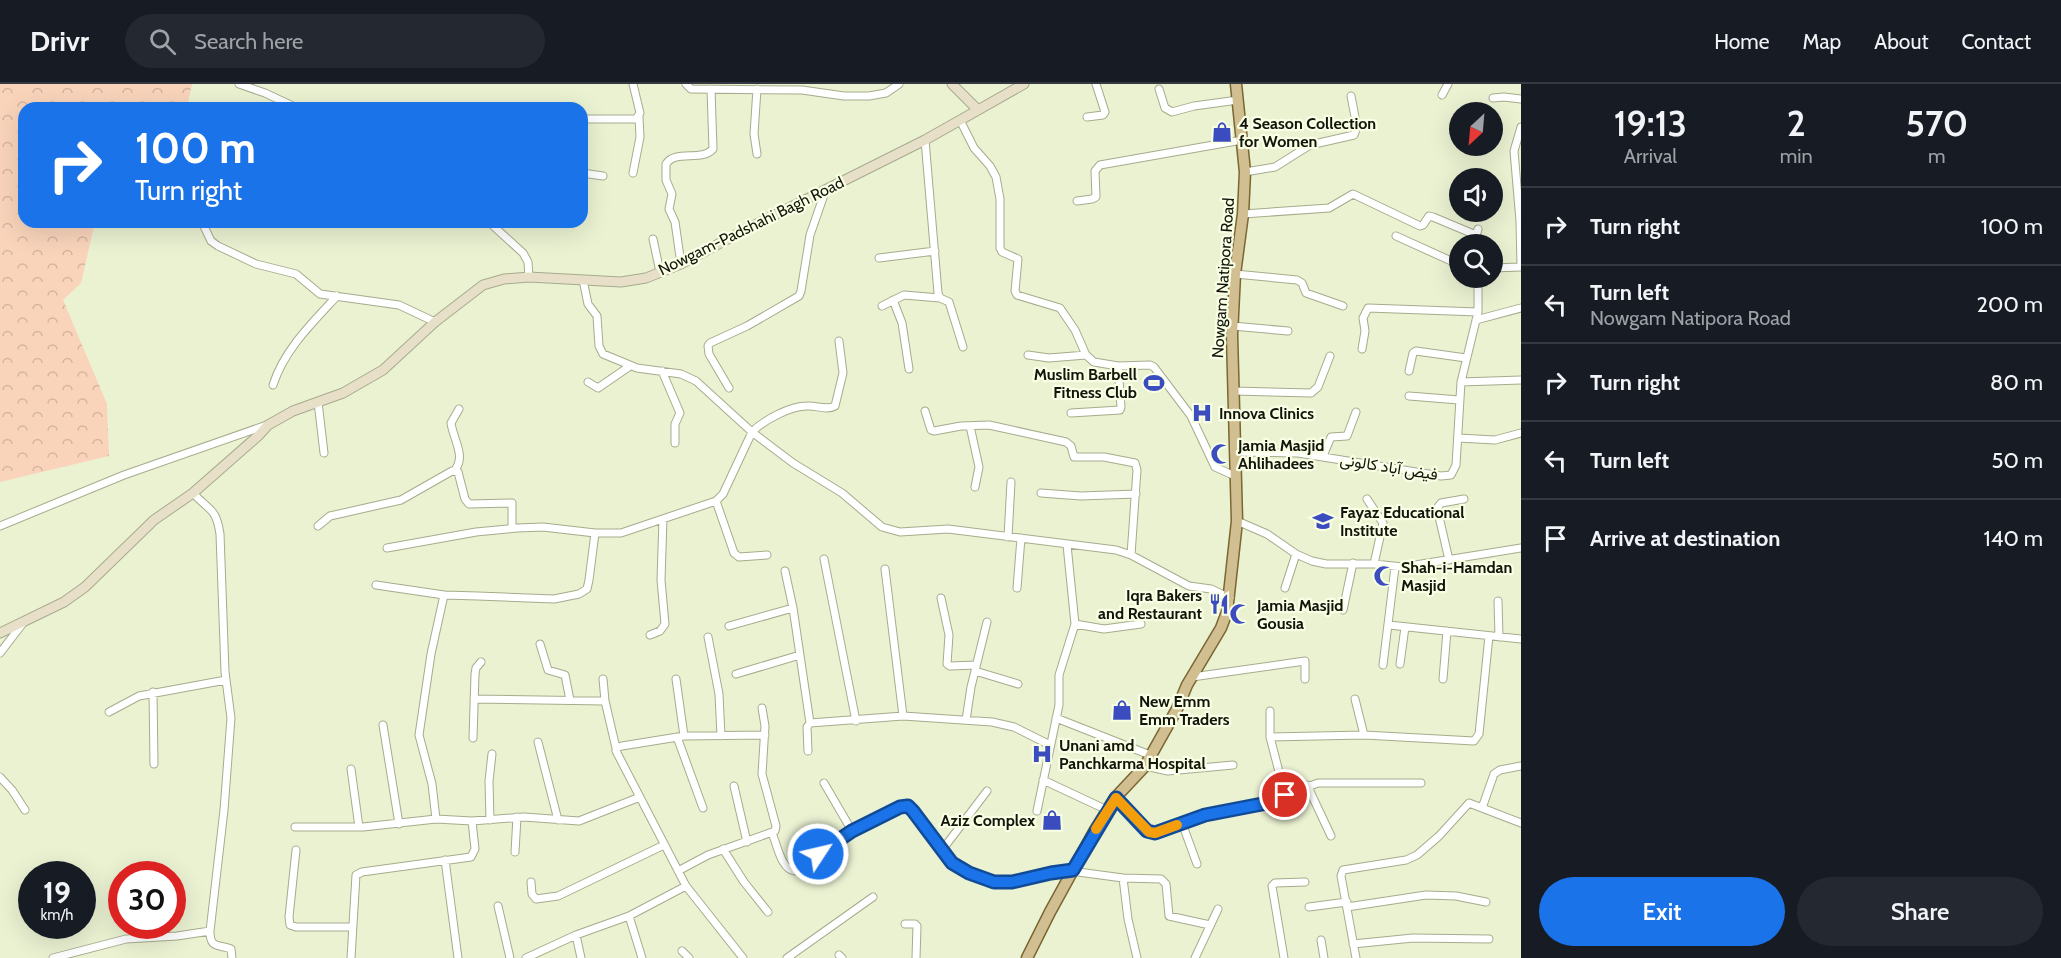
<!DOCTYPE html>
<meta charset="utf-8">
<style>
:root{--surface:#171b24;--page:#242831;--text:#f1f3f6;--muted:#9ea1a6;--line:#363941;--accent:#1a73e8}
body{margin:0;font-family:Cabin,Vazirmatn,sans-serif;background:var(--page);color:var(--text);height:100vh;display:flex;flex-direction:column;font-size:22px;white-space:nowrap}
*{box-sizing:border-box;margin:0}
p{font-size:20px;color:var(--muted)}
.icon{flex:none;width:33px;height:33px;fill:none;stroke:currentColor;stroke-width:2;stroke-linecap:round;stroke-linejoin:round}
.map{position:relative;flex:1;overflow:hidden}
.side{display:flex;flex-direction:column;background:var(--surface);width:540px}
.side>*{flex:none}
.hud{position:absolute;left:18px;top:18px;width:570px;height:126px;border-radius:18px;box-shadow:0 6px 24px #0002;background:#1a73e8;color:#fff;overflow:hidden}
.needle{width:39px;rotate:206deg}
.tools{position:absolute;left:1449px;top:18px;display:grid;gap:12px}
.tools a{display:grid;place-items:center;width:54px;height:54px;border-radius:50%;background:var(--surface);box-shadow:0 6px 24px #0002;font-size:30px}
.speed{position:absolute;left:18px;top:777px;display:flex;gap:12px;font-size:30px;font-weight:700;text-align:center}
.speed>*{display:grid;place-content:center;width:78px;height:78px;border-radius:50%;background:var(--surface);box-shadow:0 6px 24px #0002;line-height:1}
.speed small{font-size:15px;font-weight:400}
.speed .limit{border:9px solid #d22;background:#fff;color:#111}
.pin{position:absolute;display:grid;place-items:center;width:51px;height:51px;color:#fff;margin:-26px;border:3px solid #fff;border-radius:50%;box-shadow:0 2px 6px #0007}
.me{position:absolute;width:66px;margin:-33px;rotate:55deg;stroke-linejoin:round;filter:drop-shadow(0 0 4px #0008)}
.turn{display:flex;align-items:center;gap:21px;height:126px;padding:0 18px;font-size:27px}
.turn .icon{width:78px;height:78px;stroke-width:2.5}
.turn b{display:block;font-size:42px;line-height:51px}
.eta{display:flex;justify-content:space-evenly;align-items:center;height:102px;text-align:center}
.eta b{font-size:36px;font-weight:600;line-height:42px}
.primary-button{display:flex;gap:12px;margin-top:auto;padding:12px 18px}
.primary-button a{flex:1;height:69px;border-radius:36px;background:var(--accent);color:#fff;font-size:24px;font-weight:600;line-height:69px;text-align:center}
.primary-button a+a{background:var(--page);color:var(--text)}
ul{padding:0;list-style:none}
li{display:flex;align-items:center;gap:18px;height:78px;padding:0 18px;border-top:2px solid var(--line)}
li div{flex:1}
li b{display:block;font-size:22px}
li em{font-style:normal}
header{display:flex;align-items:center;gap:36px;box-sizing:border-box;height:84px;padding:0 30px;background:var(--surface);border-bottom:2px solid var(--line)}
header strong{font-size:28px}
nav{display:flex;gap:33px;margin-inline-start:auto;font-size:21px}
.search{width:420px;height:54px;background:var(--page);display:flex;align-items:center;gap:15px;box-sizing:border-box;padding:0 21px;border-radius:33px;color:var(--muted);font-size:22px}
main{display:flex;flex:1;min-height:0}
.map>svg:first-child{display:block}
</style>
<header>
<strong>Drivr</strong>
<div class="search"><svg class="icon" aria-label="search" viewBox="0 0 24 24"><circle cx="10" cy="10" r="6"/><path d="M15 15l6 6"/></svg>Search here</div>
<nav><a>Home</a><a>Map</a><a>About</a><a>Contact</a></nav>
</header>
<main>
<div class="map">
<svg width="1521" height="874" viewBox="0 0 1521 874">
<defs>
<pattern id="forest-crowns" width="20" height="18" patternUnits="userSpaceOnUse" patternTransform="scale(1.5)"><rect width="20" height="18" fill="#f9d4bb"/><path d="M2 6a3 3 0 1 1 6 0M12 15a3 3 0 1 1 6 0" fill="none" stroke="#d5b59f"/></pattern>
</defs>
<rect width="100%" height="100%" fill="#ebf2d2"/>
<path fill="url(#forest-crowns)" d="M0,0h192l-5,24h-163v114h71l-14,61 -18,17 44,104 2,52 -109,26z"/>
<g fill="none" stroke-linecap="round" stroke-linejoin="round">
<g stroke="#a5ac8d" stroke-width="9">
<path id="street" d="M239,0l26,9 32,15
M686,0l5,5 111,1 42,6h25l17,-3 13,-9
M1159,5l6,19 7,4 22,-6 44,-6
M1442,11l6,-11
M1493,14l11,-1 17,2
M1087,33l16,-2 2,-3 -9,-28
M582,35h54l4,-6 -7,-29
M960,36l14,28 16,18 6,11 4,22v49l2,4 16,7 -3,32 2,4 43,13 15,22 11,25 8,7 24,4 32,-1 4,2 37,49 24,51 20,9
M925,56l13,153 2,5 9,4 14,45
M757,70l-3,-20 3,-45
M1245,88l30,-5 35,-22 44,-10 3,-8 -6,-31
M582,89l21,3
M633,89l7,-36 -1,-20
M1077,117l15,-2 4,-2 -1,-26 5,-6 142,-25
M1243,130l86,-6 24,-14 67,32 3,-1 6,-9 4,1 43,18
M202,138l9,19 7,5 38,18 40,10 24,20 79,11 36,17
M489,138l34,31 5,9 1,15
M1396,152l64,29
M653,155l7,33
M1474,160l4,-15
M879,174l56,-7
M681,180l-6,-42 -6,-13 3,-15 -6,-14v-16c9,-15 36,-2 47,-15l-2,-60
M1521,183l-1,-46 -6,-70 7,-24
M1492,184l29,-1
M1235,190l62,6 5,3 4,10 37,13
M583,196l5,24 9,12 2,30 4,8 34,14 44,6 15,7 56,51 41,31 49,30 40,34 18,5 48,-3 168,21 15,5 58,31 22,3 19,9
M893,216l9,23 7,46
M882,222l22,-11 36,3
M1476,236l45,-12
M1232,242l56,5
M1362,265l3,-18 -2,-13 5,-10 110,4
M1028,271l21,3 37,-3
M662,287l18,42 -5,11v19
M1409,287l4,-18 3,-2 50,7
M588,298l10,6 32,-22
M1461,298l60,-2
M273,301c11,-35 39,-62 64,-89
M729,304l-20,-34 -1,-8 2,-3 37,-17 52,-30 2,-5 9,-56 16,-46
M1234,307l77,2 7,-6 12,-31
M1409,312l50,4
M318,318l6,51
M925,327l6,19 3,1 27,-5 28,-1 77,17 5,4 3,11h30l31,6 2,7 -6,85
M1071,329l49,-3 1,-3 -3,-41
M970,342l9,41 -4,20
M1458,354l37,2 26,-7
M1234,368l64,1 143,23 10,-1 5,-10 5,-83 17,-70v-34
M1323,372l8,-19 16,-1 9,-24
M454,387c13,-14 -1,-32 -3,-48l8,-14
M193,409c16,18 23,14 27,41l5,138 6,46 -7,92 -14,121c0,18 8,13 21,18l1,9
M1041,409l40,3 55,-2
M1367,415l16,24 -9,41
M716,417l18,52 5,4 28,-2
M1237,437l30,13 29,20 16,7 14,3h48l29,3 118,-19
M0,442l124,-51 143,-50
M318,442l12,-10 71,-16 51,-29 6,1 7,27 4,5 43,-1v25
M1008,453l3,-55
M387,464l89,-16 41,-4 26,-1 52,6h26l95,-32 7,-7 29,-62c12,-12 38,-26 55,-26 9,-1 19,5 28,0l8,-33 -4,-32
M824,475l32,162
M1449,476l-12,-52 4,-5 23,-4
M885,485l18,147
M785,487l8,37 17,115
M376,501l68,10 34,1 76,3 25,-5 8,-5 2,-9 6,-47
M1017,504l4,-50
M1285,504l11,-34
M941,514l8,37 -2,29 3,2 26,-1
M1498,517l1,36
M1343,526l10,-47
M1075,540l29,5 37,-5
M1389,541l132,14
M729,542l64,-18
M650,551l10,-4 5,-7 -4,-44 2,-61
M708,553l11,57 2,42
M540,560l8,26 17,5 5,25
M0,569l23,-30
M1400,580l5,-37
M1383,581l12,-98
M975,587l43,13
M736,590l64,-19
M1192,593l113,-16v18
M603,595l2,22 11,47
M676,595l8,57
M1443,595l4,-48
M153,608l1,72
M474,615l131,2
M1355,615l9,36
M1270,627v26l15,58
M109,628l30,-16 87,-16
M1056,634l94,37
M966,636l5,-33 16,-65
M383,641l16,99
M677,653l26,71
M1270,653l94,-2 110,6 5,-7 10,-98
M473,654l2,-64 1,-6 5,-6
M538,658l20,78
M808,667l-1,-24 3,-4 93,-7 89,6 22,5 36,18
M1145,682l23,5 65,-6
M351,685l8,58
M0,693l12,13 13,20
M1043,696l64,30
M824,699l28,48
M1307,701l24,51
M734,702l13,56
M1115,714l32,33 8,2 50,-18 57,-11 56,-21h103
M1482,724l12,-34 6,-4 21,-4
M1037,727l22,-106v-30l16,-51 -8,-79
M436,735l-4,-35 -13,-49 12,-81 13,-59
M490,736l-1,-39 3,-27
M1182,739l15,41
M295,743h68l73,-8 36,2 52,-4 55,4 61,-24
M772,749c5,11 9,37 23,38l57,-40 48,-24 8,-1 5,5 39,52 17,10 25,8h30l39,-11 60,8 38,1 5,5 3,32 41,9
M723,765l21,33 24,30
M943,765l44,-58
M296,766l-7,67 1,8 6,2h56
M515,768l2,-35
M445,776l13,98
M678,787l30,-16 67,-24 1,-5 -14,-52 3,-48 -3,-18
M1123,794l5,41 9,39
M531,798l1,12 4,5 22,-3 106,-51
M498,822l12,52
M1309,823l38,-5
M1347,823l79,-12 30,1 30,6
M629,832l13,42
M905,840h10l2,2 -1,32
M576,851l5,23
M1321,856l3,18
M1353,860l60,-6 76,1
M682,867l7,7
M839,871l3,3
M53,874l73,-19 51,-3 33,-5
M351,874l5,-83 6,-3 109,-15 4,-8 -3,-28
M526,874l50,-23 53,-19 57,-30
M743,874l-57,-72 -70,-135v-3l6,-2 62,-10 81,-1
M787,874l86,-61
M1195,874l23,-49
M1284,874l-12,-72 3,-3 30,-1
M1356,874l-15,-82 2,-6 63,-10 11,-5 22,-19 30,-33 52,20"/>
</g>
<g stroke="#a5ac8d" stroke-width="11">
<path id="secondary" d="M952,0l26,26
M0,549l64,-31 21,-15 69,-67 39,-27 66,-58 9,-10 25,-14 50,-18 40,-23 52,-48 48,-37 21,-6 25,-2 92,5 25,-4 35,-14 58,-31 186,-93 99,-56"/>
</g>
<g stroke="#7a6732" stroke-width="13">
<path id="primary" d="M1027,874l23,-46 45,-82 20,-32 30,-32 32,-57 10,-24 34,-57 6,-16 10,-91 -5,-186 3,-61 8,-60 2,-42 -9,-88"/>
</g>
<use href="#street" stroke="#fff" stroke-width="7"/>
<use href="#secondary" stroke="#e8dfc8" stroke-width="9"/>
<use href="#primary" stroke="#d1be91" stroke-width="10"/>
</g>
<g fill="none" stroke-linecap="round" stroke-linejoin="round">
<g stroke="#114b97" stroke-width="15">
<path id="route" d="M818,770l34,-23 48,-24 8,-1 5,5 39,52 17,10 25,9h18l39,-9 22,-3 43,-72 31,33 8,2 50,-18 57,-11 23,-9"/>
</g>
<use href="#route" stroke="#1a73e8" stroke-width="10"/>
<path stroke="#f59e0b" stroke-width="10" d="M1096,745l20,-31 33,34 6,1 22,-8"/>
</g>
<defs>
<g id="shop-bare" transform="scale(1.62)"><path d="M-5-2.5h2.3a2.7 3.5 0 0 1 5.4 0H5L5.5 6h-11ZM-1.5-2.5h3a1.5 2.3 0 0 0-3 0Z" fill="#3b4cbf" stroke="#f9ffe5" stroke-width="2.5" paint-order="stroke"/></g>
<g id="stadium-bare" transform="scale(1.62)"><path d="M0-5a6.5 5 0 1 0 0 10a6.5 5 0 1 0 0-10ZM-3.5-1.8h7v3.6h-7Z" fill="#3b4cbf" stroke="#f9ffe5" stroke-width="2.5" paint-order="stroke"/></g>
<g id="hospital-bare" transform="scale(1.62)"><path d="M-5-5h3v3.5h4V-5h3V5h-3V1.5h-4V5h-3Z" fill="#3b4cbf" stroke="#f9ffe5" stroke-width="2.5" paint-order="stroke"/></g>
<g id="mosque-bare" transform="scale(1.62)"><path d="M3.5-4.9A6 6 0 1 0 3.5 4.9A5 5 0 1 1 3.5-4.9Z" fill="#3b4cbf" stroke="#f9ffe5" stroke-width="2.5" paint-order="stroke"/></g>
<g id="school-bare" transform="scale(1.62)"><path d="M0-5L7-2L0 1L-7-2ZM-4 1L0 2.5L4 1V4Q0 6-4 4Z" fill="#3b4cbf" stroke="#f9ffe5" stroke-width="2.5" paint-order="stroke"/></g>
<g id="restaurant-bare" transform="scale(1.62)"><path d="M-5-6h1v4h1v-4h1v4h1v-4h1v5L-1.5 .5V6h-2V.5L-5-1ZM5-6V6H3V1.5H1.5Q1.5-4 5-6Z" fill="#3b4cbf" stroke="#f9ffe5" stroke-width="2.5" paint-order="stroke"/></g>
</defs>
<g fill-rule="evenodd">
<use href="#shop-bare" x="1222" y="48"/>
<use href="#stadium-bare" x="1154" y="299"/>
<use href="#hospital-bare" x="1202" y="329"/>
<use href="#mosque-bare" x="1221" y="370"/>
<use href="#school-bare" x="1323" y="437"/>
<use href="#mosque-bare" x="1384" y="492"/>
<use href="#restaurant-bare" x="1219" y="520"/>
<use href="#mosque-bare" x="1240" y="530"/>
<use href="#shop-bare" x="1122" y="626"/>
<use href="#hospital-bare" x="1042" y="670"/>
<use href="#shop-bare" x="1052" y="736"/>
</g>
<g text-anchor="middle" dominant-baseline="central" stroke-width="4.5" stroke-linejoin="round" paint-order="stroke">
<g font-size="16" font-weight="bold" fill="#13150a" stroke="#f9ffe5" text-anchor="start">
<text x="1239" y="39">4 Season Collection<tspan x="1239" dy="18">for Women</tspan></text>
<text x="1137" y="290" text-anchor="end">Muslim Barbell<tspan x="1137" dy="18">Fitness Club</tspan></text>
<text x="1219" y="329">Innova Clinics</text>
<text x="1238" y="361">Jamia Masjid<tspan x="1238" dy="18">Ahlihadees</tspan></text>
<text x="1340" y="428">Fayaz Educational<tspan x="1340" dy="18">Institute</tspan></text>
<text x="1401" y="483">Shah-i-Hamdan<tspan x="1401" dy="18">Masjid</tspan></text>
<text x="1202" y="511" text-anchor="end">Iqra Bakers<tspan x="1202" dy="18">and Restaurant</tspan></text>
<text x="1257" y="521">Jamia Masjid<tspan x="1257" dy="18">Gousia</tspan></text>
<text x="1139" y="617">New Emm<tspan x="1139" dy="18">Emm Traders</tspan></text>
<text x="1059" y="661">Unani amd<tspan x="1059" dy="18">Panchkarma Hospital</tspan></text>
<text x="1035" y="736" text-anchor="end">Aziz Complex</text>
</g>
<g font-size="16" fill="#13150a" stroke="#f9ffe5">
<text transform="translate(751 142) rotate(-26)">Nowgam-Padshahi Bagh Road</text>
<text transform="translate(1223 194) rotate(-86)">Nowgam Natipora Road</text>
<text transform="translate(1389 383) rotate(9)">فیض آباد کالونی</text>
</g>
</g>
</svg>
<div class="tools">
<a><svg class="needle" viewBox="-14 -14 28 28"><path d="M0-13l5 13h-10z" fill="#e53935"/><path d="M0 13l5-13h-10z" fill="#9ea1a6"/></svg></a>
<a><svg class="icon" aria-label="sound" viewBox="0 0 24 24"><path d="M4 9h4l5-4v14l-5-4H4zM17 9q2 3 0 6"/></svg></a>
<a><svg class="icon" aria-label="search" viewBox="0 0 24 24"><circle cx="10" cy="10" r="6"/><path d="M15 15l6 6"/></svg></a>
</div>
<div class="speed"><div>19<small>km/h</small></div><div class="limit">30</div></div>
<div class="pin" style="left:1285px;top:711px;background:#d93025"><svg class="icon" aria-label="arrive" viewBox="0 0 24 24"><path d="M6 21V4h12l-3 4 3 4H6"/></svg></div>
<svg class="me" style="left:818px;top:770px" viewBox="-20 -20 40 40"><circle r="17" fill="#1a73e8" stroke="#fff" stroke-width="3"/><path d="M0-11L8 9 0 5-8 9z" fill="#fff"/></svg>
<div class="hud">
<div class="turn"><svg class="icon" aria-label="right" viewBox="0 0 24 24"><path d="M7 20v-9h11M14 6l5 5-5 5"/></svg><div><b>100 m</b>Turn right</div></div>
</div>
</div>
<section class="side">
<div class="eta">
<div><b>19:13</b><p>Arrival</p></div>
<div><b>2</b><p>min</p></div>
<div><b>570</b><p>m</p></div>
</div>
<ul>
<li><svg class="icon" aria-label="right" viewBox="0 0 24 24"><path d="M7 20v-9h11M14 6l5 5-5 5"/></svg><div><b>Turn right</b></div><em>100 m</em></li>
<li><svg class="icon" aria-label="left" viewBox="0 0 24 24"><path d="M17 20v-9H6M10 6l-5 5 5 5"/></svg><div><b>Turn left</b><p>Nowgam Natipora Road</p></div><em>200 m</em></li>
<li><svg class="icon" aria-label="right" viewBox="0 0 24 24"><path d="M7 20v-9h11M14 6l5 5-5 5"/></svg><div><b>Turn right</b></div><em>80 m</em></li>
<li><svg class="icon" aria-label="left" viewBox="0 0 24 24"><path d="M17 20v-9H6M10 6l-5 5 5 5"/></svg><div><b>Turn left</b></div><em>50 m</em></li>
<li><svg class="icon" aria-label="arrive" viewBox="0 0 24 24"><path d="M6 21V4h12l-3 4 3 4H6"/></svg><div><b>Arrive at destination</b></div><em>140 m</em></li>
</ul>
<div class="primary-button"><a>Exit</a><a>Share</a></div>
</section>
</main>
